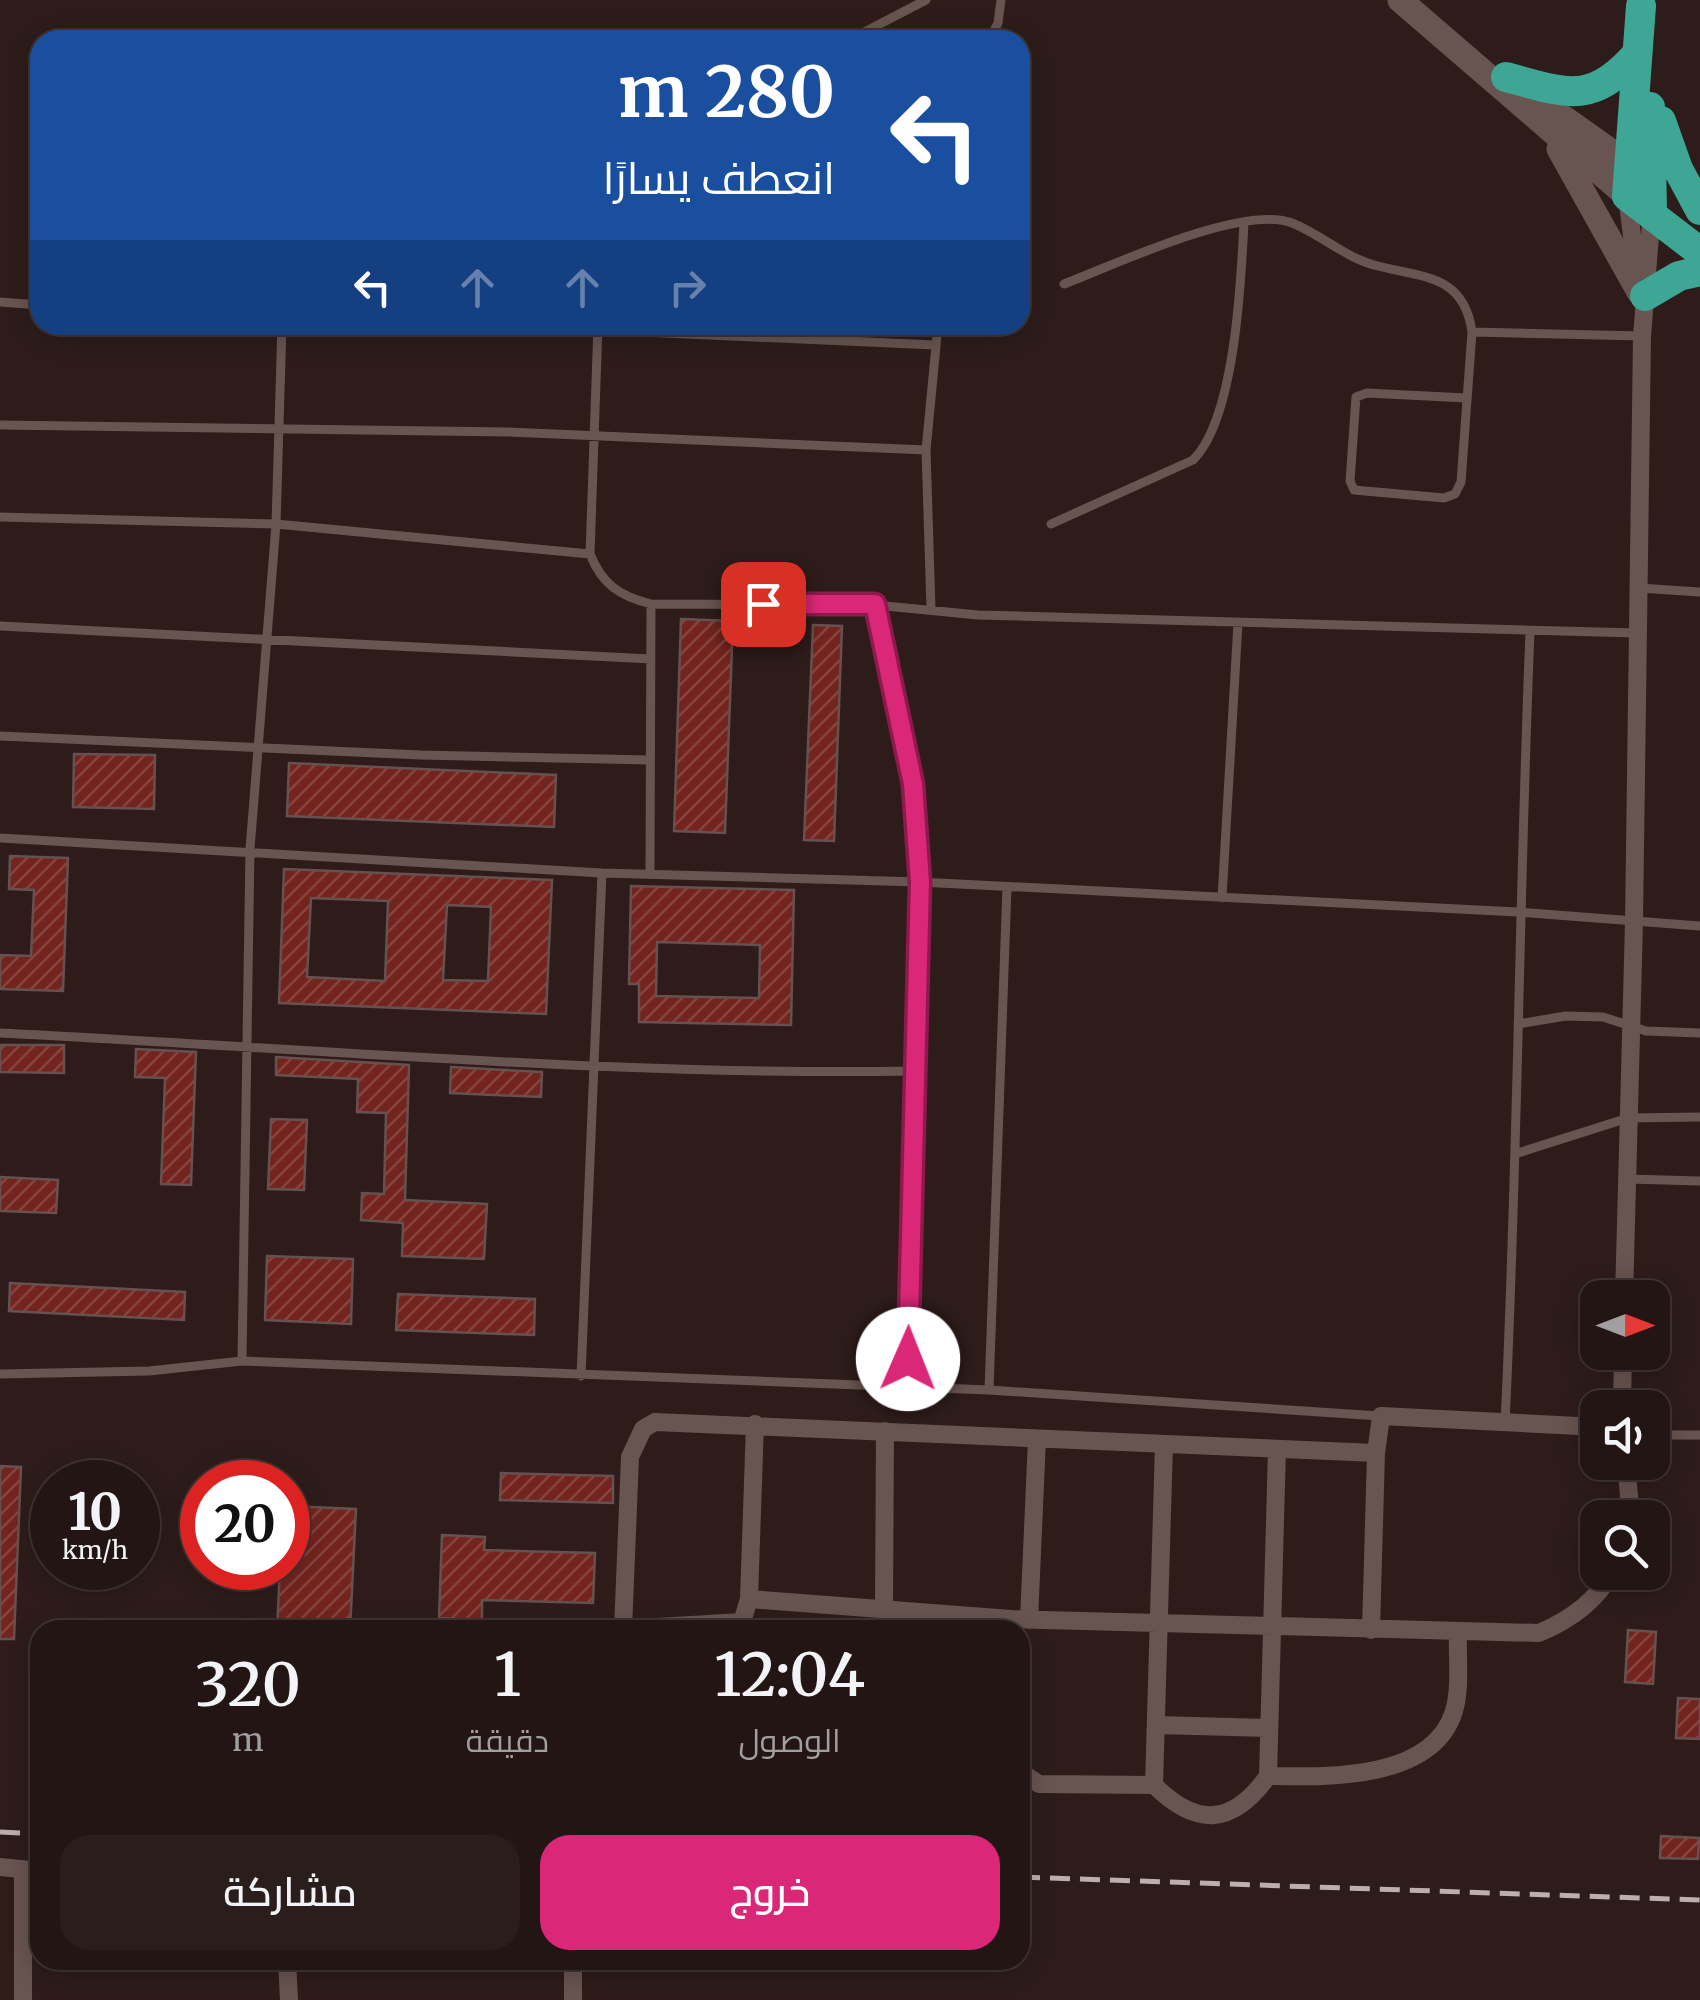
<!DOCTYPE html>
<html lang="ar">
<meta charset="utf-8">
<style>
:root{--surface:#221514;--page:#2a1e1d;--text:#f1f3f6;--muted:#a29fa0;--line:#3f3434;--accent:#db2777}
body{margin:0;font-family:Merriweather,Cairo,serif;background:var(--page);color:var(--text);direction:rtl;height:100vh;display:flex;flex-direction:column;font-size:38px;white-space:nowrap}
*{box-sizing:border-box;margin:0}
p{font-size:32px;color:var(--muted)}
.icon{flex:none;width:55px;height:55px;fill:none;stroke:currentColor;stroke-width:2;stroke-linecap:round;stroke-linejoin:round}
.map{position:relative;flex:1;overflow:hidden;direction:ltr}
.side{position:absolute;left:30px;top:1620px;width:1000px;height:350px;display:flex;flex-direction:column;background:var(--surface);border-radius:30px;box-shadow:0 5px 25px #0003,0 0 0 2px var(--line);direction:rtl}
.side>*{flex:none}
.guide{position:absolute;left:30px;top:30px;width:1000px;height:305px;border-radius:30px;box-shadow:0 5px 25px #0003,0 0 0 2px var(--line);direction:rtl;background:#1a4fa0;color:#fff;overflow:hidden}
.needle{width:65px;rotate:90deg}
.tools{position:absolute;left:1580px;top:1280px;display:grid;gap:20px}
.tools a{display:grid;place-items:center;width:90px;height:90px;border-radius:20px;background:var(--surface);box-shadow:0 5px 25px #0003,0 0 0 2px var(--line);font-size:50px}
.speed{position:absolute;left:30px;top:1460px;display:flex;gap:20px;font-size:50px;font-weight:700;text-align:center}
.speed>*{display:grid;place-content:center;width:130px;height:130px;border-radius:50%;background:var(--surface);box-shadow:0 5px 25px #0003,0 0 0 2px var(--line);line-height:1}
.speed small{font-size:25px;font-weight:400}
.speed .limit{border:15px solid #d22;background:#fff;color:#111}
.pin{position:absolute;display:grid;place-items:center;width:85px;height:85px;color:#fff;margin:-42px;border-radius:20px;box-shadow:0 5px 15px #0006}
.me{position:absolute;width:110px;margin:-55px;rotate:1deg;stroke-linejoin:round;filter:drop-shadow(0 0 8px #0008)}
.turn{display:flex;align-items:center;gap:35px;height:210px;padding:0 30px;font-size:45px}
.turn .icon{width:130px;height:130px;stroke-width:2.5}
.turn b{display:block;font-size:70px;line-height:85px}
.lanes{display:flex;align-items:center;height:95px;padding:0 30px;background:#0003;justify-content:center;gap:50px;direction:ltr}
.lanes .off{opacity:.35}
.eta{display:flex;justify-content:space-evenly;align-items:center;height:170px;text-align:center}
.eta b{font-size:60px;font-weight:600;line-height:70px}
.action{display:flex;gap:20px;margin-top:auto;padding:20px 30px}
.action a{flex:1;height:115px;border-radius:30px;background:var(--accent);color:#fff;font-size:40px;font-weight:600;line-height:115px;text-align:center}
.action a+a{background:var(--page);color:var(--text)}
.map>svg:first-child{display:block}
</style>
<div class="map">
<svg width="1700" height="2000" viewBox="0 0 1700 2000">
<defs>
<pattern id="building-hatch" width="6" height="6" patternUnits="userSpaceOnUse" patternTransform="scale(2.5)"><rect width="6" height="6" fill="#73241e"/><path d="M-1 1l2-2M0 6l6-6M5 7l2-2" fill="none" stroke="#87433e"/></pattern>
</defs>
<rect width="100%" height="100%" fill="#2d1c1a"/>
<path fill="url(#building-hatch)" stroke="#65514f" stroke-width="2.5" fill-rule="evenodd" d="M681,619l52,2 -8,212 -51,-2z
M813,625l29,1 -8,215 -30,-1z
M74,754l81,1 -1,54 -81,-2z
M289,763l267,12 -2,52 -267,-11z
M10,856l58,2 -5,133 -63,-2v-34l31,1 3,-66 -25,-1z
M284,869l268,11 -6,134 -267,-11zM311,898l77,3 -3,80 -78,-4zM447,905l44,2 -3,74 -45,-1z
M631,886l163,4 -3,135 -152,-3v-38h-10zM657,942l103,3 -1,53 -103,-2z
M0,1045h64v28l-64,-1z
M136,1049l60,3 -5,133 -30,-1 4,-106 -30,-1z
M276,1057l133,8 -4,135 82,4 -3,55 -82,-3 1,-33 -42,-3 1,-27 22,1 2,-81 -29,-1 1,-33 -82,-4z
M451,1067l91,5 -1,25 -91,-4z
M271,1119l36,1 -3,70 -36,-1z
M0,1177l58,3 -2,33 -56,-2z
M267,1256l86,3 -2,65 -86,-4z
M10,1283l175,9 -1,28 -175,-9z
M398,1294l137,5 -1,36 -138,-5z
M0,1466l21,1 -7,172h-14z
M501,1473l112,3v27l-113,-3z
M288,1506l68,3 -6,121h-73l3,-62h8z
M442,1535l43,2 -1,13 111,3 -2,50 -111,-3v20l-43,-2z
M1628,1630l28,2 -3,52 -28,-2z
M1678,1698l22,1v40l-24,-1z
M1661,1836l38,2 -1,21 -38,-1z"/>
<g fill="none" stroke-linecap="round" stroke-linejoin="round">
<path stroke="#685451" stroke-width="9" d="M849,40l77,-40
M989,40l9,-17 3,-23
M1064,284c50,-19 179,-80 228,-61 28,11 53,34 82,42 47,13 90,8 98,67l-11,150 -6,12 -11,4 -90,-8 -4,-9 6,-84 11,-4 99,5
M0,302l40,3
M320,325l278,5 337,15
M598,325l-8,229c12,30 29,42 61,50l224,1 103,10 659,18
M1472,332l170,4
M0,425l508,7 418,18
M0,517l276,7 314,30
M1051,524l142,-64c42,-41 48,-178 51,-238
M1639,588l61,4
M875,605l38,179 6,98 -12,505
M931,609l-5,-159 12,-125
M0,626l651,33
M0,736l421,19 229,5
M0,838l602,35 317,9 599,30 182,14
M650,873l1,-269
M1222,898l16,-275
M1518,1024l48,-8 37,1 43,14 54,2
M0,1033c305,15 609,43 914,38
M1518,1153l110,-35 72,-1
M1628,1179l72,2
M242,1361l8,-512 26,-325 6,-199
M0,1374l149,-3 93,-10 747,29 391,26
M581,1376l21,-503
M989,1390l18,-503
M1505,1423c13,-264 14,-527 25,-791
M1652,1435h48"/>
<path stroke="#685451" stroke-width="18" d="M1627,196l11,87
M1624,1298l10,-376 8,-586 10,-125
M1622,1408l1,-56
M1626,1462l5,56
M749,1599l262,20 528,14c31,-13 57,-31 73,-61
M884,1608l1,-177
M1029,1620l8,-181
M623,1629l119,-7 7,-23 6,-175
M623,1630l7,-173 13,-28 12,-7 721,31
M1371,1630l5,-177 5,-37 217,11
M1157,1725l111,3
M1020,1763l5,12 14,9 115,1c43,43 79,40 114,-9l9,-327
M1268,1776c57,1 165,5 186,-65 7,-23 3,-54 4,-78
M1154,1785l10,-341
M0,1867l40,4
M23,1869v131
M287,1960l2,40
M573,1960v40"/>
<path stroke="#685451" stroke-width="25" d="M1400,0l227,196
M1516,84l113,80
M1559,149l80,143"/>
<path stroke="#3da694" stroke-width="30" d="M1641,6l-14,190 73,56
M1506,77c60,16 85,29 130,-22
M1650,107l2,104
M1661,121l17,48 22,41
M1645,296l34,-20 21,-5"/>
<path stroke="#bcafad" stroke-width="5" stroke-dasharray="20 10" stroke-linecap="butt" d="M0,1832l40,2
M1020,1877l680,23"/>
</g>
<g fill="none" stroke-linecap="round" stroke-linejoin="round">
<g stroke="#8e194d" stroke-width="25">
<path id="route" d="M763,604h112l38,180 7,98 -12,477"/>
</g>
<use href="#route" stroke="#db2777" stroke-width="18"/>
</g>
</svg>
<div class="tools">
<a><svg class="needle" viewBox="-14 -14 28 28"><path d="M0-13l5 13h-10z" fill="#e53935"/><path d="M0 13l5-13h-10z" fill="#a29fa0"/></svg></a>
<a><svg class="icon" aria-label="sound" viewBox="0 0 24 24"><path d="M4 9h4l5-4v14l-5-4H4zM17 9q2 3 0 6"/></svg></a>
<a><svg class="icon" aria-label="search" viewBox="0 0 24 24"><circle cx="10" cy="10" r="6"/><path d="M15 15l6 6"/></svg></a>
</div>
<div class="speed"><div>10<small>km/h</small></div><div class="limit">20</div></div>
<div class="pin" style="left:763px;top:604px;background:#d93025"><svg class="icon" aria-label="arrive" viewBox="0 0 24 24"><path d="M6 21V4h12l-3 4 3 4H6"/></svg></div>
<svg class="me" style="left:908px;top:1359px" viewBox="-20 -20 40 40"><circle r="19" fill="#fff"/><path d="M0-13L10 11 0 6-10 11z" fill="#db2777"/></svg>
<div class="guide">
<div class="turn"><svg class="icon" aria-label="left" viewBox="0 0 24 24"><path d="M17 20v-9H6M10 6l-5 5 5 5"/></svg><div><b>280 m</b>انعطف يسارًا</div></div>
<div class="lanes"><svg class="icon" aria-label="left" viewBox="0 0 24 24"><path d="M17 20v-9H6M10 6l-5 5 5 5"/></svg><svg class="icon off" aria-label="ahead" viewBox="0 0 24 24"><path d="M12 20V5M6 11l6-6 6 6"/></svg><svg class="icon off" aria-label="ahead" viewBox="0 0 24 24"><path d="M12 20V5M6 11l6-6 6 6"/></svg><svg class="icon off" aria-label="right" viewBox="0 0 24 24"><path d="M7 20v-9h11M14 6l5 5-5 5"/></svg></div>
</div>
<section class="side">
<div class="eta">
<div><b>12:04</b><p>الوصول</p></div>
<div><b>1</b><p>دقيقة</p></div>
<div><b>320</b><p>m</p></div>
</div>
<div class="action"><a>خروج</a><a>مشاركة</a></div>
</section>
</div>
